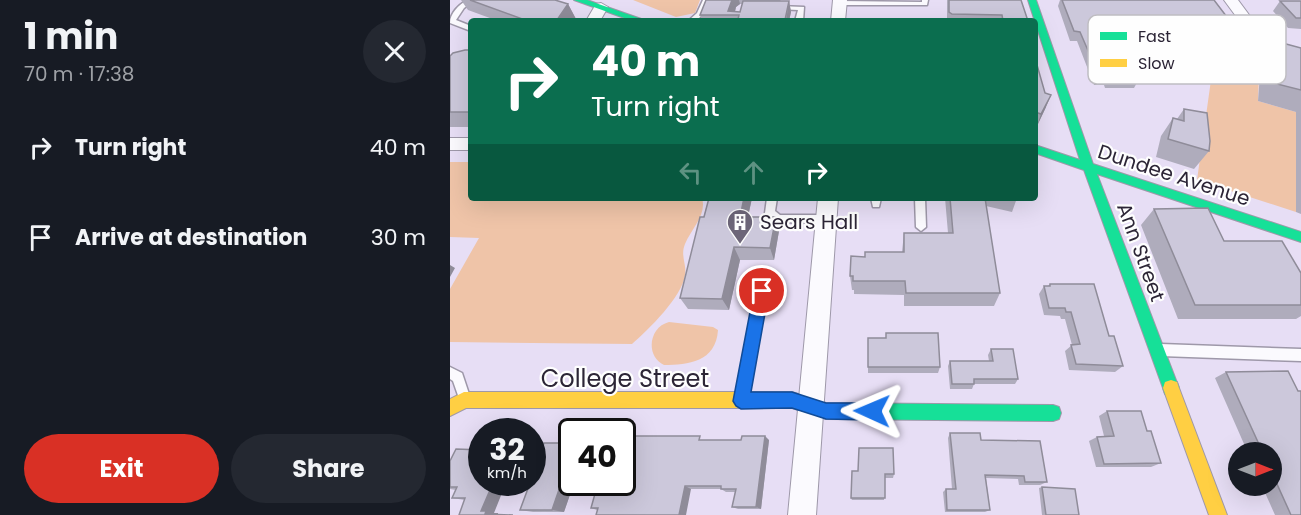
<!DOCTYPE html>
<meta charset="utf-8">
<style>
:root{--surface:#171b24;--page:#242831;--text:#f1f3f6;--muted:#9ea1a6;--accent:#d93025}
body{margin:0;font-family:Poppins,sans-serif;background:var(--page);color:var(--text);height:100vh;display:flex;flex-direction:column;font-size:22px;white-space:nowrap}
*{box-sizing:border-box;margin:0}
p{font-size:20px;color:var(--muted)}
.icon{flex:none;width:33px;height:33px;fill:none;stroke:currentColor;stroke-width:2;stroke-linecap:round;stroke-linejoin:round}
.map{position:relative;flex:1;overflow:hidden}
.drawer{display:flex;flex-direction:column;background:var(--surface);width:450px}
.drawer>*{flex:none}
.top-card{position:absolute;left:18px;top:18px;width:570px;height:183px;border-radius:6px;box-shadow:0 6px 24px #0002;background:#0b6e4f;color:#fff;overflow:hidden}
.needle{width:39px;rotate:90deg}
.tools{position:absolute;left:778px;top:442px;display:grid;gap:12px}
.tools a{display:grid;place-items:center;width:54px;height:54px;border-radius:50%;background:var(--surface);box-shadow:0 6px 24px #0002;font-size:30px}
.speed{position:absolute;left:18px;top:418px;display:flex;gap:12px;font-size:30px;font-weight:700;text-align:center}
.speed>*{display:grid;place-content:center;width:78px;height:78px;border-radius:50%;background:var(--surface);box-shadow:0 6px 24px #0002;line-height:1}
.speed small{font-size:15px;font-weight:400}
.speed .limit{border:3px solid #111;border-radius:9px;background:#fff;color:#111}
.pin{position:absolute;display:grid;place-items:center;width:51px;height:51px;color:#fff;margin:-26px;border:3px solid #fff;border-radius:50%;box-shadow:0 2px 6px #0007}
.me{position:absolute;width:66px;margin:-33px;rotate:271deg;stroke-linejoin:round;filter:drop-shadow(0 0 4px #0008)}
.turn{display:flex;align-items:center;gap:21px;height:126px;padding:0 24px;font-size:27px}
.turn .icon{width:78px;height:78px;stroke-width:2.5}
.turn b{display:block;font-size:42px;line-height:51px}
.lanes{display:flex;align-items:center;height:57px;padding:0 24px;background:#0003;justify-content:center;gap:30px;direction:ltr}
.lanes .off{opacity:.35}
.round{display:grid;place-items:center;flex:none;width:63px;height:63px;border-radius:32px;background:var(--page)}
.summary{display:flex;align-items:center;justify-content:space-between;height:102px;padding:0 24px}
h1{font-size:36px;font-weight:700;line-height:45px}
.button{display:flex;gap:12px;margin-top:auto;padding:12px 24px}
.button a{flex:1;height:69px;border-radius:36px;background:var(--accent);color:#fff;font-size:24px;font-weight:700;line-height:69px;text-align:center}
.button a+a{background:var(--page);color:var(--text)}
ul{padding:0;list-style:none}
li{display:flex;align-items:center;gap:18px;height:90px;padding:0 24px}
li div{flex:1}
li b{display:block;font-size:22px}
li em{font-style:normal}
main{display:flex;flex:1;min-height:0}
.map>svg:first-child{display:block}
</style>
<main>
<section class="drawer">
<div class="summary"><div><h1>1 min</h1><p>70 m · 17:38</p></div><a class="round"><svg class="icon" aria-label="close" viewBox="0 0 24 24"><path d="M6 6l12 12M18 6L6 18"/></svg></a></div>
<ul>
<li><svg class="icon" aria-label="right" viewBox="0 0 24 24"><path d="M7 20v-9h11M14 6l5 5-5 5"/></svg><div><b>Turn right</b></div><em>40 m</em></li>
<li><svg class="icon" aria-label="arrive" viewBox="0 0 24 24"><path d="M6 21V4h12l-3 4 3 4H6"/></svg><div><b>Arrive at destination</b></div><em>30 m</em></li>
</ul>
<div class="button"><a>Exit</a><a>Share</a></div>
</section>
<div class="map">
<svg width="851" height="515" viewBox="0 0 851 515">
<rect width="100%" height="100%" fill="#e7def5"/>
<path fill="#efc4a8" d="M183,0h67l-5,13 -19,4z
M767,37l43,11 -2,53 38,11v100l-99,-32z
M0,162h21v36h231c5,17 -10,30 -17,46 -5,12 2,20 0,31 -3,22 -36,54 -53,69l-182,-2v-53l29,-51 -29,-1z
M219,322l44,5 5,3c-2,32 -30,35 -54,35 -19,-9 -15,-38 5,-43z"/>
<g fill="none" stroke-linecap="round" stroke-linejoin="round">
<g stroke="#9e98a9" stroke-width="3">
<path id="lane" d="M17,0h8l-11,8 -8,12 15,6v5l-21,-8c0,-10 9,-18 17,-23z
M253,0h6l-6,14 -7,7h-8l9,-8z
M472,0h6l-1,5h-87l-3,-2 3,-2 82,1z
M329,6l25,1 -1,14h-8l3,-11 -21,-1v-2z
M317,198h10l-2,13 5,4h46l5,4 -5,4 -52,-1 -9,-9z
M421,198h10l-2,9h-6z
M465,198h10l1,29 -5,4 -5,-4z
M312,286l4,2 1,3 -19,106 -2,4 -4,2 -4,-2 -2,-4 21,-106 1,-3z
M711,344l140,5v12l-140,-5 -4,-2 -2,-4 2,-4z
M0,367l12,6 8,24 -2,4 -4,2 -4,-2 -7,-20 -3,-2z"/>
</g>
<g stroke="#9e98a9" stroke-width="2">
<path id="street" d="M383,0h14l-2,21h-14z
M774,0h14l26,35 -2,3h-10z
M151,3l7,4 -8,14h-14l10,-17z
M0,138h21v12h-21z
M368,198h20l-22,317h-28z"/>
</g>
<g stroke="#9e98a9" stroke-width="2">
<path id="fast" d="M124,0h13l60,21h-14z
M578,0h8l57,164 208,68v10l-204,-68 82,214 -2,6 -6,2 -6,-2 -2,-6 -79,-218 -49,-17v-8l45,15z
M330,392h12l34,11 227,2 6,2 2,6 -2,6 -6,2 -227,-2 -34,-11 -18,-2 -2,-6 2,-6z"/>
</g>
<g stroke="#9e98a9" stroke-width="2">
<path id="slow" d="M721,380l6,2 2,6 48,127h-18l-46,-127 2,-6z
M14,392h316l6,2 2,6 -2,6 -6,2h-314l-16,8v-17z"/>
</g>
<use href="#lane" fill="#fbfafe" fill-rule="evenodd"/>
<use href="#street" fill="#fbfafe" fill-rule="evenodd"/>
<use href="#fast" fill="#16e098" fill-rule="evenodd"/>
<use href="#slow" fill="#ffcf43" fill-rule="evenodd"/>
</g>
<path fill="#afacbc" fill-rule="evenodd" d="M11,0h94l13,4 8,15 -2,2h-76l-30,-11z
M256,0h75l-1,1h9l2,11 -2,9h-87l-2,-6zM290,4h2l-2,8h-5l1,-5z
M497,0h74l7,21h-81z
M610,0h154l16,21 -6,9h-32l-3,-5h-29l11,17 -5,9 -40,1 13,27 -5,9h-29l-1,-3h-10l-17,-44h-7l-12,-35z
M830,1h21v28l-13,-1 -15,-17z
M825,41l26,7v166l-5,-2v-100l-38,-11 3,-41z
M585,47l2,7 -2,5 11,48 -9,19 -2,-1z
M21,50v77h-21v-71z
M734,109l25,42 -15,18 -38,-12 5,-21 12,-18 4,1z
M259,198h43l-4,19h28l3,14 -5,29h-34l-11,50 -41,-1 -8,-11z
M495,198h72l-5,14 -26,-6 14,87 -6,13h-90v-11l-50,-1v-4h-2l-2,-14 15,-19 37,-5 2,-19h44z
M704,209l70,32 77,32v43l-5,3h-118l-37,-94z
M600,284l59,52 14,30 -8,6 -46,-2 -4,-19 7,-6 -7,-26h-4l-1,-3 -16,-1 -5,-21 5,-8h4z
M418,338h18l54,29 -2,6h-70z
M541,349l27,30 -3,5h-41l-2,5h-22l-2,-23 2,-5h39l-1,-6z
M838,371l10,20h3v124h-26l-13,-29h10v-33h-24l-33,-75 11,-6z
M657,411l40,20 14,32 -10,4h-55l-7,-26 8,-4 7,-1 -5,-20z
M500,433l31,7 66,42 -7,3h-21l-1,-6 -32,-1 4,32 -5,2h-40l-2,-20 3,-3h6l-4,-51z
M255,440h64l-8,69h-23l-6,-2 3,-15h-9l-5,-3h-30l-94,21 -6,-2z
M0,461l44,52h4l-39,2 6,-15 -13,-2 4,-8 -6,-1z
M402,471l42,3 -1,4h-8l-1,22h-32l-1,-2z
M122,483h2l-10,29h-31l-13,-2z
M592,487l37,28h-37l-3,-27z"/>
<path fill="#8f8c99" d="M282,0h7l1,4 -4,3 -2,8 -6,-4z
M339,1l2,11 -2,9h-3z
M118,4l8,15 -2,2h-16l-1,-1z
M601,95l-5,12 -9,19 4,-12z
M294,198h8l-7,32 -5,-13z
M326,217l3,14 -5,29 -4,-12z
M284,247l6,13 -11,50 -7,-11z
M0,265l5,3 -5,9z
M315,436l4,4 -8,69 -5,-2z
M122,452v31h2l-10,29 -12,-2z
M43,483h13l-12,30h4v2l-13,-1 -4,-3z
M235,486l6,3 -5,26h-7z"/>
<path fill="#ccc8db" stroke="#8f8c99" stroke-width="1.5" d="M20,0h85l13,4 -11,16h-32z
M256,0h26l-4,11 12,1 3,-11h46l-4,19 -47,-1 1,-4h-39z
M499,0h72l7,21h-25l-1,-6 -50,-1 -3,-2z
M612,0h152l16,21h-33l-3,-5h-40l17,26 -49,1 17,36h-30l-1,-3h-9l-19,-44 -6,-1z
M830,1h21v17h-5z
M825,41l26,7v42l-28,-7z
M15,50h6v62h-21v-56l3,-3z
M585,58l10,35 6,2 -10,19 -6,-2z
M734,109l23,4 3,28 -1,10 -41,-12 5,-21 11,3z
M259,198h35l-4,19h36l-6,31 -36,-1 -12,52 -42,-1 20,-81h4z
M500,198h35l15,95h-94l-1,-12h-52v-5h-3l1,-20 14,1v-5h39v-19h49z
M758,208l16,33h58l19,32v32h-106l-41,-96z
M600,284h44l15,52h5l9,30 -47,-2 -5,-19 9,-1 -9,-32h-5l-1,-4h-16l-5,-22h6z
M436,333h52l2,34h-72v-29h18z
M541,349h22l5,30h-44v5h-22l-2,-23h43z
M838,371l10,20h3v124h-10l-19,-42v-20h-9l-37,-81z
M657,411h34l6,20h4l10,32 -57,1 -7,-27 17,-1z
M500,433h30l1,7 59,1 7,41h-22l-1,-6 -39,-1 5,35h-43l-1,-21h10z
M172,436h78l-1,4h42l1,-4h23l-9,71h-24l4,-18h-15v-3h-36l-6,29h-83l2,-7h-7l7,-25h24z
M94,443h28v9l-20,58h-32l10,-27h2v-8z
M409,448h34l1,26h-9v24h-34l1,-27h6z
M6,449l26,1v33h11l-12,28h5l-1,3 28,1h-54l6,-17h-13l5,-11h-7v-26z
M592,487l33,2 4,26h-33z"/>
<path fill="#1a73e8" stroke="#114b97" stroke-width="1.5" d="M312,285l5,2 2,4 -18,101h41l34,11h46l6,2 2,6 -2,6 -6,3 -46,-1 -34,-11 -51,1 -5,-3 -3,-5 21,-110 2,-4z"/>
<defs>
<g id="building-pin" transform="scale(1.35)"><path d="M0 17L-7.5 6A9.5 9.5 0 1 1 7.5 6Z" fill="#6d6679" stroke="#fefefe"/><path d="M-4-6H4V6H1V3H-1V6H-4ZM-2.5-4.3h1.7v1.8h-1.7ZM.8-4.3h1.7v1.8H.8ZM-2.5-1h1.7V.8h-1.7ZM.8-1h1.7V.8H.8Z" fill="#fff"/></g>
</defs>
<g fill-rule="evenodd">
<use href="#building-pin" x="290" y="222"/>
</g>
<g text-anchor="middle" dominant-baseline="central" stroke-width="4.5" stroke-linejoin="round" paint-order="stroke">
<g font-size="20" fill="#2c2536" stroke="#fefefe">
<text transform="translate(724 175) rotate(18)">Dundee Avenue</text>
<text transform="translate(691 252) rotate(70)">Ann Street</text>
</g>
<g font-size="20" fill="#2c2536" stroke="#fefefe" text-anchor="start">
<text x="310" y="222">Sears Hall</text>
</g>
<g font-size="24" fill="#2c2536" stroke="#fefefe">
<text x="175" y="378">College Street</text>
</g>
</g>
<rect x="638" y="15" width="198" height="69" rx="9" fill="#fefefe" stroke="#bfbdc2" stroke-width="1.5"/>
<rect x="650" y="32" width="27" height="8" fill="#16e098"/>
<rect x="650" y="59" width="27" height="8" fill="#ffcf43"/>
<g font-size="16" fill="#2c2536">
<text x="688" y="42">Fast</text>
<text x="688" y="69">Slow</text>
</g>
</svg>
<div class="tools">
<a><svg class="needle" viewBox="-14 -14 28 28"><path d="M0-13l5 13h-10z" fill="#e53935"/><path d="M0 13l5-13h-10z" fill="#9ea1a6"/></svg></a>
</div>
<div class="speed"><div>32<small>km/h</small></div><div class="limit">40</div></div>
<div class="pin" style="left:312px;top:291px;background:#d93025"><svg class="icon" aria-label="arrive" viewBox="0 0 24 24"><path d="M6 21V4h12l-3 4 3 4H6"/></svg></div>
<svg class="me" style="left:422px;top:411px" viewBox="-20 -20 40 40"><path d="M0-17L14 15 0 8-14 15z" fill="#1a73e8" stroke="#fff" stroke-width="4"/></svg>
<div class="top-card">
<div class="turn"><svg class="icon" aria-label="right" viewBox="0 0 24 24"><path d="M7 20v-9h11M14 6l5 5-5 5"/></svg><div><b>40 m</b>Turn right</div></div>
<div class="lanes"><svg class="icon off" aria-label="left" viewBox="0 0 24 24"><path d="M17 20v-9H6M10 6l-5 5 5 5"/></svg><svg class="icon off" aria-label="ahead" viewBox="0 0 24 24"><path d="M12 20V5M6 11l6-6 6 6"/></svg><svg class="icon" aria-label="right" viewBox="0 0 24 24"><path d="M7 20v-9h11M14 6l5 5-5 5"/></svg></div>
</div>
</div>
</main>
